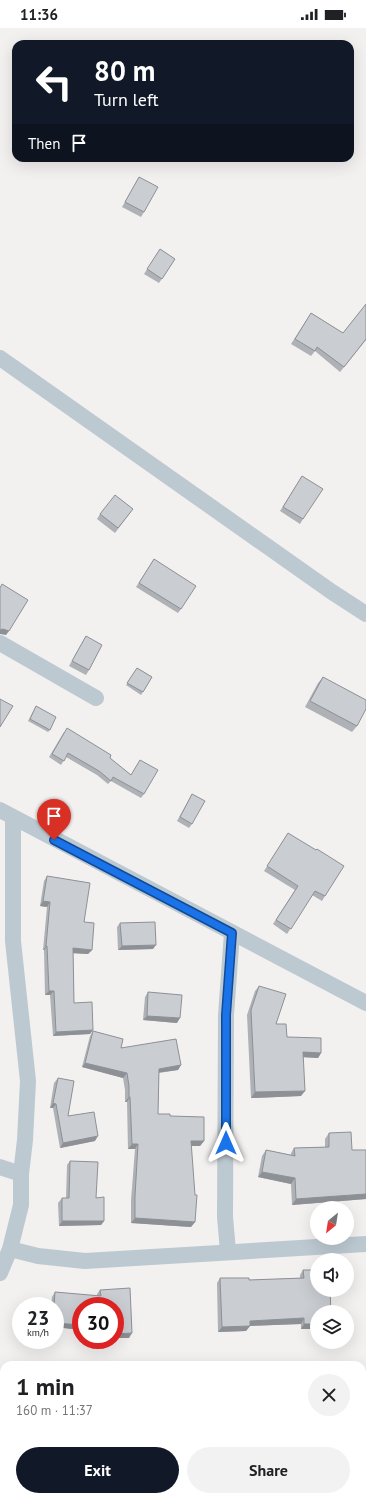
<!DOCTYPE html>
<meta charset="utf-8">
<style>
:root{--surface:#fff;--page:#f2f2f2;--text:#202124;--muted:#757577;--accent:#111827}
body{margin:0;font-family:"PT Sans",sans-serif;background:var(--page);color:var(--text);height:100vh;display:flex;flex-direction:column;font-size:15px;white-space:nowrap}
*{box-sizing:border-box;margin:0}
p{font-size:13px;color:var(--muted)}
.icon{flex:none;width:22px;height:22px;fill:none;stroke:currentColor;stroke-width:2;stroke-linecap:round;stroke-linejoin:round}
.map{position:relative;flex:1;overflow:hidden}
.drawer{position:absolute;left:0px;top:1333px;width:366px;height:140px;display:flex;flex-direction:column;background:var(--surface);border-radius:12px 12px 0 0;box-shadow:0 4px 16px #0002}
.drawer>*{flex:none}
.hud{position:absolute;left:12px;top:12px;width:342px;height:122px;border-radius:12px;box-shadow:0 4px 16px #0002;background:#111827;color:#fff;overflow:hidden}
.needle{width:26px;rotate:210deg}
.buttons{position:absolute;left:310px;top:1173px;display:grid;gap:8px}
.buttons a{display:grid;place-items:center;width:44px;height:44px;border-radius:50%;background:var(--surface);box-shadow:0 4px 16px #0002;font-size:20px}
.speed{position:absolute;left:12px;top:1269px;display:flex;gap:8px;font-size:20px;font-weight:700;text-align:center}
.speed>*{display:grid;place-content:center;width:52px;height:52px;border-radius:50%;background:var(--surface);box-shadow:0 4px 16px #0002;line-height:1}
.speed small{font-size:10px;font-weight:400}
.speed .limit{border:6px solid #d22;background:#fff;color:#111}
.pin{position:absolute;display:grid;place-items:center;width:34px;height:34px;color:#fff;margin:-41px -17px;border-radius:50% 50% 50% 0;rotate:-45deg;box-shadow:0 0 4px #0007}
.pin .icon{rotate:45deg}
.me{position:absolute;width:44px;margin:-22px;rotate:0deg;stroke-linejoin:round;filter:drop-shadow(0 0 3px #0008)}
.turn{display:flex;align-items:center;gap:14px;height:84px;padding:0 16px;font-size:18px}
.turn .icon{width:52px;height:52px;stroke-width:2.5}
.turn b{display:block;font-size:28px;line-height:34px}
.then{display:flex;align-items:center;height:38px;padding:0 16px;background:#0003;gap:8px;font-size:15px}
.round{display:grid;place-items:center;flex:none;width:42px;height:42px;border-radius:21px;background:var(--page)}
.overview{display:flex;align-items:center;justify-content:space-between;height:68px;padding:0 16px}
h1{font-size:24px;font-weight:600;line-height:30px}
.action{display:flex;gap:8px;margin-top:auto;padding:8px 16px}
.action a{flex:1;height:46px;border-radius:24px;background:var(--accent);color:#fff;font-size:16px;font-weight:600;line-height:46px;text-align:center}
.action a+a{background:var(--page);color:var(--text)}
.status{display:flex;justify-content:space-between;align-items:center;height:28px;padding:0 20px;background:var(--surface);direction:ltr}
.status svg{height:11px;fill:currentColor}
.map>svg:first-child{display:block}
</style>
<div class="status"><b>11:36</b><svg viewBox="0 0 49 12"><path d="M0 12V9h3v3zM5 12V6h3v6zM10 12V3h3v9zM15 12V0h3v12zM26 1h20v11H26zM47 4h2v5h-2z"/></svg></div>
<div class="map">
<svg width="366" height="1473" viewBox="0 0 366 1473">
<rect width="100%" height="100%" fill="#f3f0f0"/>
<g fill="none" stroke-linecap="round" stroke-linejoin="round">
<path stroke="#bdc9d1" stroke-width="16" d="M0,330l332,234 34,22
M0,615l96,55
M0,782l366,193
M0,1139l21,7
M10,1221l11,-44v-31l4,-34 3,-59 -15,-140v-123
M228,1223l-3,-34 1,-202 6,-82
M0,1245l10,-24 28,7 47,5 281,-17"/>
</g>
<path fill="#aeb1b5" d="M139,149l5,35 -3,5 -19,-10z
M160,221l15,10 -16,24 -15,-9z
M366,276v36l-26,32 -25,-21 -4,5 -20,-12 20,-31 32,20z
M302,448l1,43 -3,5 -20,-13z
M130,485l-15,20 -18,-14 3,-5z
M154,531l27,50 -3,4 -42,-26z
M86,608l3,34 -3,5 -17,-9 14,-25z
M137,640l15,9 -11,18 -15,-10z
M323,649l34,49 -5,6 -47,-25 13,-24z
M36,678l14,24 -2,2 -20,-11z
M64,704l46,26 21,17 9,-15 4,34 -3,4 -30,-17 -3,3 -11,-9 -31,-18 -5,8 -12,-8z
M192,766v30l-3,4 -12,-7z
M285,810l40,58 -3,5 -10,-6 -25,39 -14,-10 22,-34 -31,-19z
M47,848l37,46 8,28 -4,4 -15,-1 1,50 19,27 -3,4 -37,2 -3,-41h-5l-1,-45h-1l4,-43 -7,-1 4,-25z
M120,895l33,26 -35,1 -1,-23z
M259,958l17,38 11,13 34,16 -3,5 -15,-1 -2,39 -50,2 -4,-83 8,-24z
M148,964l29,31 -34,-3 2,-23z
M93,1003l28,17 60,17 -3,5 -19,3 -1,41 12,2 34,25 -4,5h-9l4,76 -4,5 -60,-4v-23l4,-51h-7l-1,-47h-2v-12l-2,-12 -41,-11 8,-31z
M58,1050l10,38 27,25 -35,7 -7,-40h-3l4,-25z
M329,1105l23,17h14v49l-74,6 -1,-21 -33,-7 4,-21 4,-6 25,5v-2l3,-5 31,-1v-8z
M70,1133l26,37 8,23 -3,4 -42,1 -1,-23 4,-5h4l1,-33z
M303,1242l14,42v17h-16v-5l-51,2 -4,5 -28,1 -1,-49 3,-5 29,2 51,-2v-3z
M100,1262l29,48 -48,-32v24l-26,-3v-21h-4l1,-9 3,-5 42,4v-2z
M33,1469h30v4h-29z"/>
<path fill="#8d9094" d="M3,601l6,2 -3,4 -6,-1v-4z
M43,873l7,1 -3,5 -7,-1z
M156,917l-3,4 -35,1 4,-4z
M46,918h1l-3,4h-1z
M73,920l19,2 -4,4 -19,-1z
M49,963h5l-4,4h-5z
M147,988l33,2 -3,5 -34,-3z
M93,1002l-3,4 -37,2 3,-4z
M303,1024l18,1 -3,5 -18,-1z
M85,1035l42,10 -4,5 -41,-11z
M181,1037l-3,5 -23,3 4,-4z
M305,1063l-4,5 -50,2 4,-6z
M129,1069h1l-3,5h-2z
M53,1075l3,1 -3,4h-3z
M98,1108l-3,5 -35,7 3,-5z
M191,1113h13l-4,5h-12z
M132,1116h6l-3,5h-7z
M262,1144l33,6 -4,6 -33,-7z
M366,1166v5l-74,6 4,-6z
M135,1190l60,4 -4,5 -60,-4z
M62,1193h42l-3,4 -42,1z
M304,1290l-3,6 -55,2 4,-5z
M55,1295l26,2v5l-26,-3z
M304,1296h13v5h-16z
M250,1298l-4,5 -28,1 4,-5z
M132,1305l-3,5h-14v-4z
M0,1467h4l-3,5h-1z"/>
<path fill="#caced3" stroke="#8d9094" d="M139,149l19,10 -14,25 -19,-10z
M160,221l15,10 -13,20 -15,-10z
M366,276v35l-22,28 -27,-20 -2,4 -20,-12 16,-26 32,20z
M302,448l21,13 -20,30 -20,-12z
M115,467l18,14 -15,19 -18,-14z
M154,531l42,27 -15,23 -42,-26z
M2,556l26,16 -19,31 -6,-2 -3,1v-42z
M86,608l16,9 -13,25 -17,-9z
M137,640l15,9 -9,15 -16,-9z
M323,649l43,23v9l-9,17 -47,-25z
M0,671l13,7 -13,21z
M36,678l20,11 -6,13 -20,-11z
M67,700l44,27 -1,3 21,17 9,-15 18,10 -14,24 -31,-17 -2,4 -12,-10 -31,-18 -4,8 -12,-7z
M192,766l13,7 -13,23 -12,-7z
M288,805l28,17 1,-1 27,17 -19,30 -10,-5 -24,38 -15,-9 22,-34 -31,-20z
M47,848l43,7 -6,39 10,1 -2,27 -19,-2 1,55 18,-1 1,28 -37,2 -2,-41h-5l-2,-45h-1l4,-44 -7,-1z
M155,894l1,23 -34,1 -2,-23z
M259,958l27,8 -10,30h10l1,13 34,1v15l-18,-1 2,39 -50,1 -4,-82z
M148,964l34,3 -2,23 -33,-2z
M93,1003l30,8 -2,9 55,-9 5,26 -22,4 -1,45h12v2l34,1v24h-13l4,54h2l-2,27 -60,-4v-22l3,-52h-6l-2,-47h-1v-11l-2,-13 -42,-10z
M58,1050l16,3 -6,35 26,-4 4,24 -35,7 -7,-39 -3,-1z
M351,1104l1,18h14v44l-70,5 -1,-21 -33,-6 4,-22 29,6 -1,-8 35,-1v-14z
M70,1133l28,1 -2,36 8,-1v24h-42v-23h7z
M303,1242h14v20h13l1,22h-14v12h-13v-6l-54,3v5l-28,1 -2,-49h29v2l55,-2z
M130,1260l2,45 -17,1v-28h-34v19l-26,-2v-17h-1l1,-14 46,4 -1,-6z
M0,1439h4v28h-4z
M37,1469h26v4h-26z"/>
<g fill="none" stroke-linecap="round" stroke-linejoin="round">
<g stroke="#114b97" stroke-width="10">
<path id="route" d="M54,812l178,93 -6,82v128"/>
</g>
<use href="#route" stroke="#1a73e8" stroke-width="7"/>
</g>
</svg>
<div class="buttons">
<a><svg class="needle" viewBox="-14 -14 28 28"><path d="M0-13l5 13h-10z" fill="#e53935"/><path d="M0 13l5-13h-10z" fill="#757577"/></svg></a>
<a><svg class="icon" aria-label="sound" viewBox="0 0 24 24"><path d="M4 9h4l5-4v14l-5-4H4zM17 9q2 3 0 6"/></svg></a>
<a><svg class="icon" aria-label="layers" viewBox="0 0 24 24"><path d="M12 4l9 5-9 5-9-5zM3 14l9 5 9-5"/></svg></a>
</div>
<div class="speed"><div>23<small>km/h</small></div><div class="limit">30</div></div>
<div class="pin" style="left:54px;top:812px;background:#d93025"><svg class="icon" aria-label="arrive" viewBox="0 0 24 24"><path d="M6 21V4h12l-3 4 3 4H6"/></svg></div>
<svg class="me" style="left:226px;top:1115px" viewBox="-20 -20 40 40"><path d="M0-17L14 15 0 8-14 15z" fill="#1a73e8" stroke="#fff" stroke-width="4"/></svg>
<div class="hud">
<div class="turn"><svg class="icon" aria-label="left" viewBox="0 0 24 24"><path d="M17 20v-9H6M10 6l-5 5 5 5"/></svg><div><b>80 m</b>Turn left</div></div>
<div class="then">Then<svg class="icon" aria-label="arrive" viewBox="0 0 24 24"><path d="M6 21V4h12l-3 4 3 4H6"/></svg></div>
</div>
<section class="drawer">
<div class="overview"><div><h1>1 min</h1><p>160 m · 11:37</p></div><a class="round"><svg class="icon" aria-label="close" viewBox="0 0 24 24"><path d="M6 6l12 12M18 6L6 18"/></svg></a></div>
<div class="action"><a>Exit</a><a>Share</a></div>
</section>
</div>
